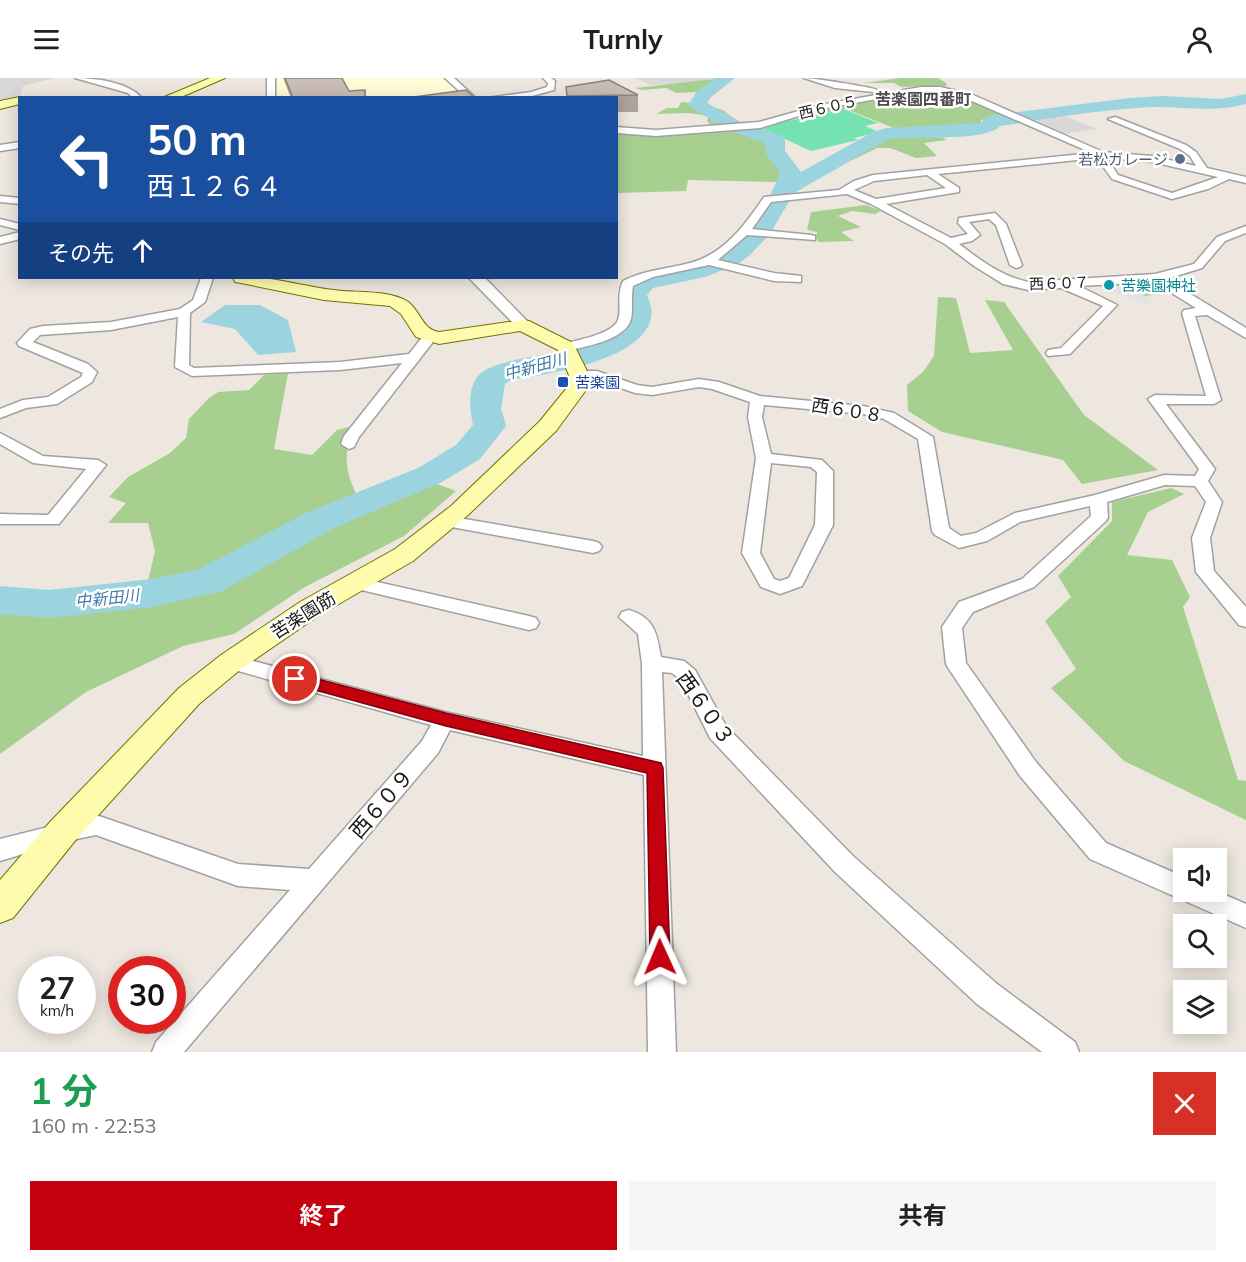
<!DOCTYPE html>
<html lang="ja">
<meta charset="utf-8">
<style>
:root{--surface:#fff;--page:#f6f6f6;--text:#202124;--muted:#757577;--accent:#c5000e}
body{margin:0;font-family:Mulish,"Noto Sans JP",sans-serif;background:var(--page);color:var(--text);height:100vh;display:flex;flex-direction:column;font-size:22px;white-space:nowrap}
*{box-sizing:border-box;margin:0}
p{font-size:20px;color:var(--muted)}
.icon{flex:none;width:33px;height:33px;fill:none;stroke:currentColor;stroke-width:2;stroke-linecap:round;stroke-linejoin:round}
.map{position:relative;height:974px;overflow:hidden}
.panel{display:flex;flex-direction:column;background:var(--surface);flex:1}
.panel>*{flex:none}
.top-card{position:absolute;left:18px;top:18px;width:600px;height:183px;border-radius:0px;box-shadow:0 3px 15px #0003;background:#1a4fa0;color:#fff;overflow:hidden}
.controls{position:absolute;left:1173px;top:770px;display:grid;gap:12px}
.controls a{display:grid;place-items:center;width:54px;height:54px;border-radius:0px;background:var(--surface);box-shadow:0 3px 15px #0003;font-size:30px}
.speed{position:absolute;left:18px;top:878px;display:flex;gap:12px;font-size:30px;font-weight:700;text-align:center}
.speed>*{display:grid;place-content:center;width:78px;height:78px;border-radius:50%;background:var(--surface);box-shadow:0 3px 15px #0003;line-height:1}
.speed small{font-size:15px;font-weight:400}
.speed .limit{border:9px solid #d22;background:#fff;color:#111}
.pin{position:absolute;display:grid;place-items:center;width:51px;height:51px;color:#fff;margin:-26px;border:3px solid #fff;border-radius:50%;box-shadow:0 2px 6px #0007}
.me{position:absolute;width:66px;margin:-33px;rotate:359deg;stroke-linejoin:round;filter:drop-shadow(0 0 4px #0008)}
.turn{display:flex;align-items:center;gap:21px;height:126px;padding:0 30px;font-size:27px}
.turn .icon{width:78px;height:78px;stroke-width:2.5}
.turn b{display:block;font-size:42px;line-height:51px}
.then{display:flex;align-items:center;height:57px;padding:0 30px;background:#0003;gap:12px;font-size:22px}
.round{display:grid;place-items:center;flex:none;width:63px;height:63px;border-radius:0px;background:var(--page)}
.headline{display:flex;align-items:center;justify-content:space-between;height:102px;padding:0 30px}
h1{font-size:36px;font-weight:700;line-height:45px;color:#1e9e55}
.cta{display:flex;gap:12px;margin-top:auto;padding:12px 30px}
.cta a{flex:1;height:69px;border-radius:0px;background:var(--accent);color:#fff;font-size:24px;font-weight:700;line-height:69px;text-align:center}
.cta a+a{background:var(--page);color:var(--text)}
header{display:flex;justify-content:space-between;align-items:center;height:78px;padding:0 30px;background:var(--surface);font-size:27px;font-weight:700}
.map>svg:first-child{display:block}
</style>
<header><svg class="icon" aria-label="menu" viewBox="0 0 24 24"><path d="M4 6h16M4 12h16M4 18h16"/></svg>Turnly<svg class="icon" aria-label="person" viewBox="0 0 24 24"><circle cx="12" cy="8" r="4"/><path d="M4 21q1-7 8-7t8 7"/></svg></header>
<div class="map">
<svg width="1246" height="974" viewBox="0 0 1246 974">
<rect width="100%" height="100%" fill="#ede7df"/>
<path fill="#d9d7d7" d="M0,0h54l-31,8 -3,11 -20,5z
M636,0h86l-45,6 -27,1z
M1055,34l42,17 -33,5 -44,-16z"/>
<path fill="#fffcd6" d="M277,0h165l22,19h-187z"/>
<path fill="#a7d090" d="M723,0l-24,18 -3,-4 -19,1 -11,-5 -24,2 -7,-2z
M900,0h38l8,5 1,3 -46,1 -7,-4h-30z
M909,14c44,-1 56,5 95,23l-23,5v4l-28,3 -57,2 -50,-20 -64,11 43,-13z
M681,24l15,1 27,7 19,15 16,4 34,37 -15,16 -89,-2 -2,11 -69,2 -1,-62 56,4 8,-6 32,-2 -5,-6 2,-5 -20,-3 -33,1 11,-6h11z
M932,54l15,8 -23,3 13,13 -21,2 -26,-10h-13l-24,12 -6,-2 32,-19 15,-6z
M866,127l15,6 -6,3 -23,-3 -14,5 23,11 -20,5 13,9 -35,1 -3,-4 1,-6 -10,-2 4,-18z
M1149,205l8,1 13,8 -25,4 -24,-12z
M938,219l18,1 14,55 43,-3 -28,-50 19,2 80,113 74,55 -76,14 -19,-24 -121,-28 -34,-21 -1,-26 16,-13 11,-16z
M288,295l-14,76 38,6 25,-25 15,-4c-8,35 -8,43 8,76l72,-20 24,9 -52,45 -99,51 -71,47 -51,12 -97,46 -86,62v-166l57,24 128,-22 6,-16 -43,7 7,-30 -7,-28h-40l18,-20 -17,-6 19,-20 42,-24 16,-15 3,-19 20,-21 9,-6 31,-2 15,-15z
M1171,410l13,6 -36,18 -21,43 45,5 18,37 -7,10 55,173 8,1v39l-122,-59 -73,-73 25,-19 -31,-48 26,-24 -13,-21 54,-55v-19z"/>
<path fill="#75e3b1" d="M844,31l34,14 -13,3 14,6 -25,6 4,2 -47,11 -52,-24z"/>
<path fill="#e2e2e2" d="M1118,206l32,14 -4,7 -49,-20z"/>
<path fill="#9bd4df" d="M225,227h35l28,15 8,32 -38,3 -23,-26 -34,-7z"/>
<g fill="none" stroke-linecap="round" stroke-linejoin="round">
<path fill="#9bd4df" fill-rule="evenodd" d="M716,0h19l-25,20 -3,5 32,18 43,15 3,4v11l16,21 72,-40 13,-4 94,-5 7,-6 7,-2 136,-17 32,-2 59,3 25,-5v10c-32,9 -63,2 -96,3 -50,3 -100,11 -150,19 -12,15 -84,11 -105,12l-8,2 -93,53 -24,41 -21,22 -13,9 -31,12 -52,11 -6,7c3,8 6,15 4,23 -9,43 -104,56 -140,62l-6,4 -4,24 5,18 -26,33 -38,23 -108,46 -112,63 -70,16 -103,11 -49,-4v-28l49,4 103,-11 45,-9 111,-58 110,-44 38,-23 17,-20c-3,-15 -6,-36 5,-49 22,-26 135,-18 146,-58 2,-8 -1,-16 -3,-23l14,-19c81,-20 110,-17 145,-103l-15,-21v-9l-40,-14 -37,-24 9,-14z"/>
<g stroke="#a1a1a1" stroke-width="3">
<path id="street" d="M75,0c20,0 53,4 67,20h-9l-5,-5z
M267,0h8v20h-8z
M445,0h9l22,20h-9z
M543,0h8l4,3 -1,9 -22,6 -45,2 44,-6 16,-5 1,-4z
M804,0c9,0 68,9 73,12l-4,2 -38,-4z
M921,9h19l31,7 132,58 49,4 44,10 -6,-10 -10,-7 -72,-30 7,-2 71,28 10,7 11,16 39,9v6l-17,-4 -21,10 -36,10 -60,-20 -15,-21 -159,16 21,14v4l-73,12 65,34 17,-4 -10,-11 1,-5 36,-5 11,11 16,41 -2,2 -4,1 -6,-3 -14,-40 -7,-6 -20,3 11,13 -8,6 -13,3c21,16 42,32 69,38l127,-8 39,-10 23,-27 29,-11v7l-21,8 -23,27 -36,11 80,49v10l-39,-23 -12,1 26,84 -7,4h-48l49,65 -7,12 14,21 -12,36 4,33 32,36v20l-7,-2 -43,-53 -4,-34 14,-36 -11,-16 -30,-1 -58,17 1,15 -2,4 -72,66 -61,25 -11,16 4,35 70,99 70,81 78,34v14h32l30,13v24l-156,-69 -70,-83 -71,-107 -3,-5 -4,-37 17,-25 63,-23 69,-63 -1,-10 -70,16 -33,19 -28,7 -24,-13 -3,-4 -14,-92 -34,-20 -21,-5 -99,-9 -2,12 9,37 51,6 11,11v54l-31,61 -22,8 -19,-7 -19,-34 14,-95 -8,-41 2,-15 -38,-13 -13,-2 -47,8 -17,-2 -40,-14h-16l-7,-4 7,-4h18l40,14 15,2 47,-8 20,3 41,14 103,10 31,7 39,24 16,91 12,8 15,-3 39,-20 80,-18 69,-20 31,1 4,-7 -51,-70 7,-4 51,1 -24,-83 2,-3 12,-2 -42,-26 -75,4 38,19 -47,49 -22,2 -2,-3 2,-3 13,-2 42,-42 -42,-18 -33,2 -25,-6 -29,-18 -29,-22 -74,-40 -24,-10 -76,8 -19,27 59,6 4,1v4l-68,-5 -29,25 56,13 27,3v6l-27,-1 -65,-16 -56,12 -20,9c-2,10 0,25 -2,33 -5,21 -47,28 -65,32l-7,-4 2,-3c14,-3 52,-10 57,-24 4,-12 -2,-25 5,-39 21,-11 44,-12 67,-18 34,-9 55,-38 74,-66l75,-7 15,-9 19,-6 219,-22 -127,-55 -25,-7h-19l-100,18 -61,19 -104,8 -40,-3v-6l40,3 103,-8 61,-17zM1107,80l45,4 66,15 -46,16 -54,-18zM927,97l19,13 -70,11 -22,-9 20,-9zM771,385l40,4 6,5 -2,53 -26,53 -9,3 -6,-2 -14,-26z
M20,64v6l-20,3v-6z
M0,118l20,2v6l-20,-2z
M0,141l20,5v6l-20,-5z
M20,154v7l-20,5v-7z
M201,200h12l-8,24 -15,11 -1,52 5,3 146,-6 69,-8 15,-19h10l2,3 -77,99 -5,10 -5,2 -8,-5 3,-8 58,-73 -62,7 -148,6 -17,-9 3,-50 -67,13 -71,5 -7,7 55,22 9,8 -5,10 -35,22 -31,4 -26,10v-9l23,-9 25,-3 33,-20 2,-4 -64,-27 -2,-3 13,-14 13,-3 68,-4 69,-13 13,-9z
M469,200l17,1 42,43 1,3 -1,3h-10z
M0,355l43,23 55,4 8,5 -47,59h-59v-10l48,1 38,-46 -53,-6 -33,-19z
M447,438l146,25 6,2 3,4 -3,4 -6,2 -152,-28 -3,-4 3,-4z
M355,499l174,39 7,2 3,5 -3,5 -7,2 -180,-43 -3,-4 3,-4z
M629,532c26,8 28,24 32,47l23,4 11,9 31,56 127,130 144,128 78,58 4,10h-37l-65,-48 -142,-132 -125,-134 -29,-58 -9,-7 -10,-1 14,380h-28l-4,-277 -194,-45 -12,23 -254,299h-32l4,-10 134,-152 -52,-4 -142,-51 -34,7 -62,19v-22l96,-24 142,49 71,5 113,-128 9,-16 -207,-58 -3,-5 3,-5 7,-2 214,57 198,44 -1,-92 -4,-30 -19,-17 3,-5z"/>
</g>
<g stroke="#6e7300" stroke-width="2">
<path id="secondary" d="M210,0h15l-46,20h-17z
M20,19l4,1h-4v6l-20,5v-8z
M233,200c33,-4 67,8 101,12 22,3 48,0 69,9 17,7 17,30 36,33l84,-12 6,1 44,22 16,32 -3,15 -30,41 -89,85 -54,45 -95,55 -77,53 -42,35 -125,138 -61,76 -13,5v-43l50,-58 129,-134 42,-33 79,-53 95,-53 56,-43 89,-85 26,-32 3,-14 -11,-25 -38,-19 -81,13 -23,-7 -15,-23 -11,-8 -66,-6 -83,-17 -6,-1z"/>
</g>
<use href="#street" fill="#fff" fill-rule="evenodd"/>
<use href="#secondary" fill="#fefcac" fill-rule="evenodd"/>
</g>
<path fill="#ada39c" d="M283,0h59l7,13 16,-1 1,8h-75z
M566,9l72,8v17h-22v-14h-49z"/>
<path fill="#c9bdb5" stroke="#8d847f" stroke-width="1.5" d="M285,0h57l7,13 16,-1v8h-72z
M609,2l29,15 -71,1 -1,-9z
M466,12l9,8h-69z"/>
<path fill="#c5000e" stroke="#800009" stroke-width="1.5" d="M295,595l151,40 215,50 2,5 7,189 -3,7 -7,3 -7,-3 -3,-7 -3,-184 -201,-47 -156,-43 -3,-4 3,-4z"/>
<circle fill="#5c6f8a" stroke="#fff" stroke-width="2" cx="1180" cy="81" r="6"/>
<circle fill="#0f9aa8" stroke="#fff" stroke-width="2" cx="1109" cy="207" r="6"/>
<rect fill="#1a4fb4" stroke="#fff" stroke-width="2" x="557" y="298" width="12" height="12" rx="3"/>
<g text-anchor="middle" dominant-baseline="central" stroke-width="5" stroke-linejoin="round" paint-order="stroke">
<g font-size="15" fill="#1a1a1a" stroke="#fff">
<text transform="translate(828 29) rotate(-13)">西６０５</text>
<text transform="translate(1059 205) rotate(-2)">西６０７</text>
</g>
<g font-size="15" fill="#4e5e75" stroke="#fff" text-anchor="end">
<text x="1168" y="81">若松ガレージ</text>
</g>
<g font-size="15" fill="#0d838f" stroke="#fff" text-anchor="start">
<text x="1121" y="207">苦樂園神社</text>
</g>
<g font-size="15" fill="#164399" stroke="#fff" text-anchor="start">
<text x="575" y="304">苦楽園</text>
</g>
<g font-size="16" font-weight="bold" fill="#4d4d4d" stroke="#fff">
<text x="923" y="21">苦楽園四番町</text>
</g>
<g font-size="16" font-style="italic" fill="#3f7aa7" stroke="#fff">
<text transform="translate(535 288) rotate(-15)">中新田川</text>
<text transform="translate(107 520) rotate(-6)">中新田川</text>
</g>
<g font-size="18" fill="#1a1a1a" stroke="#fff">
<text transform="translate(847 332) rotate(9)">西６０８</text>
<text transform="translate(303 537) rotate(-32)">苦楽園筋</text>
</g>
<g font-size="21" fill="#1a1a1a" stroke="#fff">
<text transform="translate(706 630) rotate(55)">西６０３</text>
<text transform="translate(381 725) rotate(-49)">西６０９</text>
</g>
</g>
</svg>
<div class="controls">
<a><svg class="icon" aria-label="sound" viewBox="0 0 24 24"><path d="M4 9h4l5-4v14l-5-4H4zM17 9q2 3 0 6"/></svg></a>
<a><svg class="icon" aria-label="search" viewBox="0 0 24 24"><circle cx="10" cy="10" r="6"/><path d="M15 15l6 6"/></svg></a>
<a><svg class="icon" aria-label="layers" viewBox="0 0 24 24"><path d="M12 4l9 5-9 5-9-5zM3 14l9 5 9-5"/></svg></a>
</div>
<div class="speed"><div>27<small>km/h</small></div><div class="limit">30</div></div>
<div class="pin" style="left:295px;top:601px;background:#d93025"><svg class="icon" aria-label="arrive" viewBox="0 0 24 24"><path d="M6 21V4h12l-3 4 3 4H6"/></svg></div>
<svg class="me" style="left:660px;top:879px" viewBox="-20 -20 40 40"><path d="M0-17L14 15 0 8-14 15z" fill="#c5000e" stroke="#fff" stroke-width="4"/></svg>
<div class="top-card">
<div class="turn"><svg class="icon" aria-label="left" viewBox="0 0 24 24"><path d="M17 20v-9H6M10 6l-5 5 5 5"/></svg><div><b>50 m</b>西１２６４</div></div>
<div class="then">その先<svg class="icon" aria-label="ahead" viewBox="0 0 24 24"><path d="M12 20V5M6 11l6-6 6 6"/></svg></div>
</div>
</div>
<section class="panel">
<div class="headline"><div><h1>1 分</h1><p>160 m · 22:53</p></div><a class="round" style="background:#d93025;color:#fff"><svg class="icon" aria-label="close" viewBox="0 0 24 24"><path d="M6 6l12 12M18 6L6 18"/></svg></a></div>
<div class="cta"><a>終了</a><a>共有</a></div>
</section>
